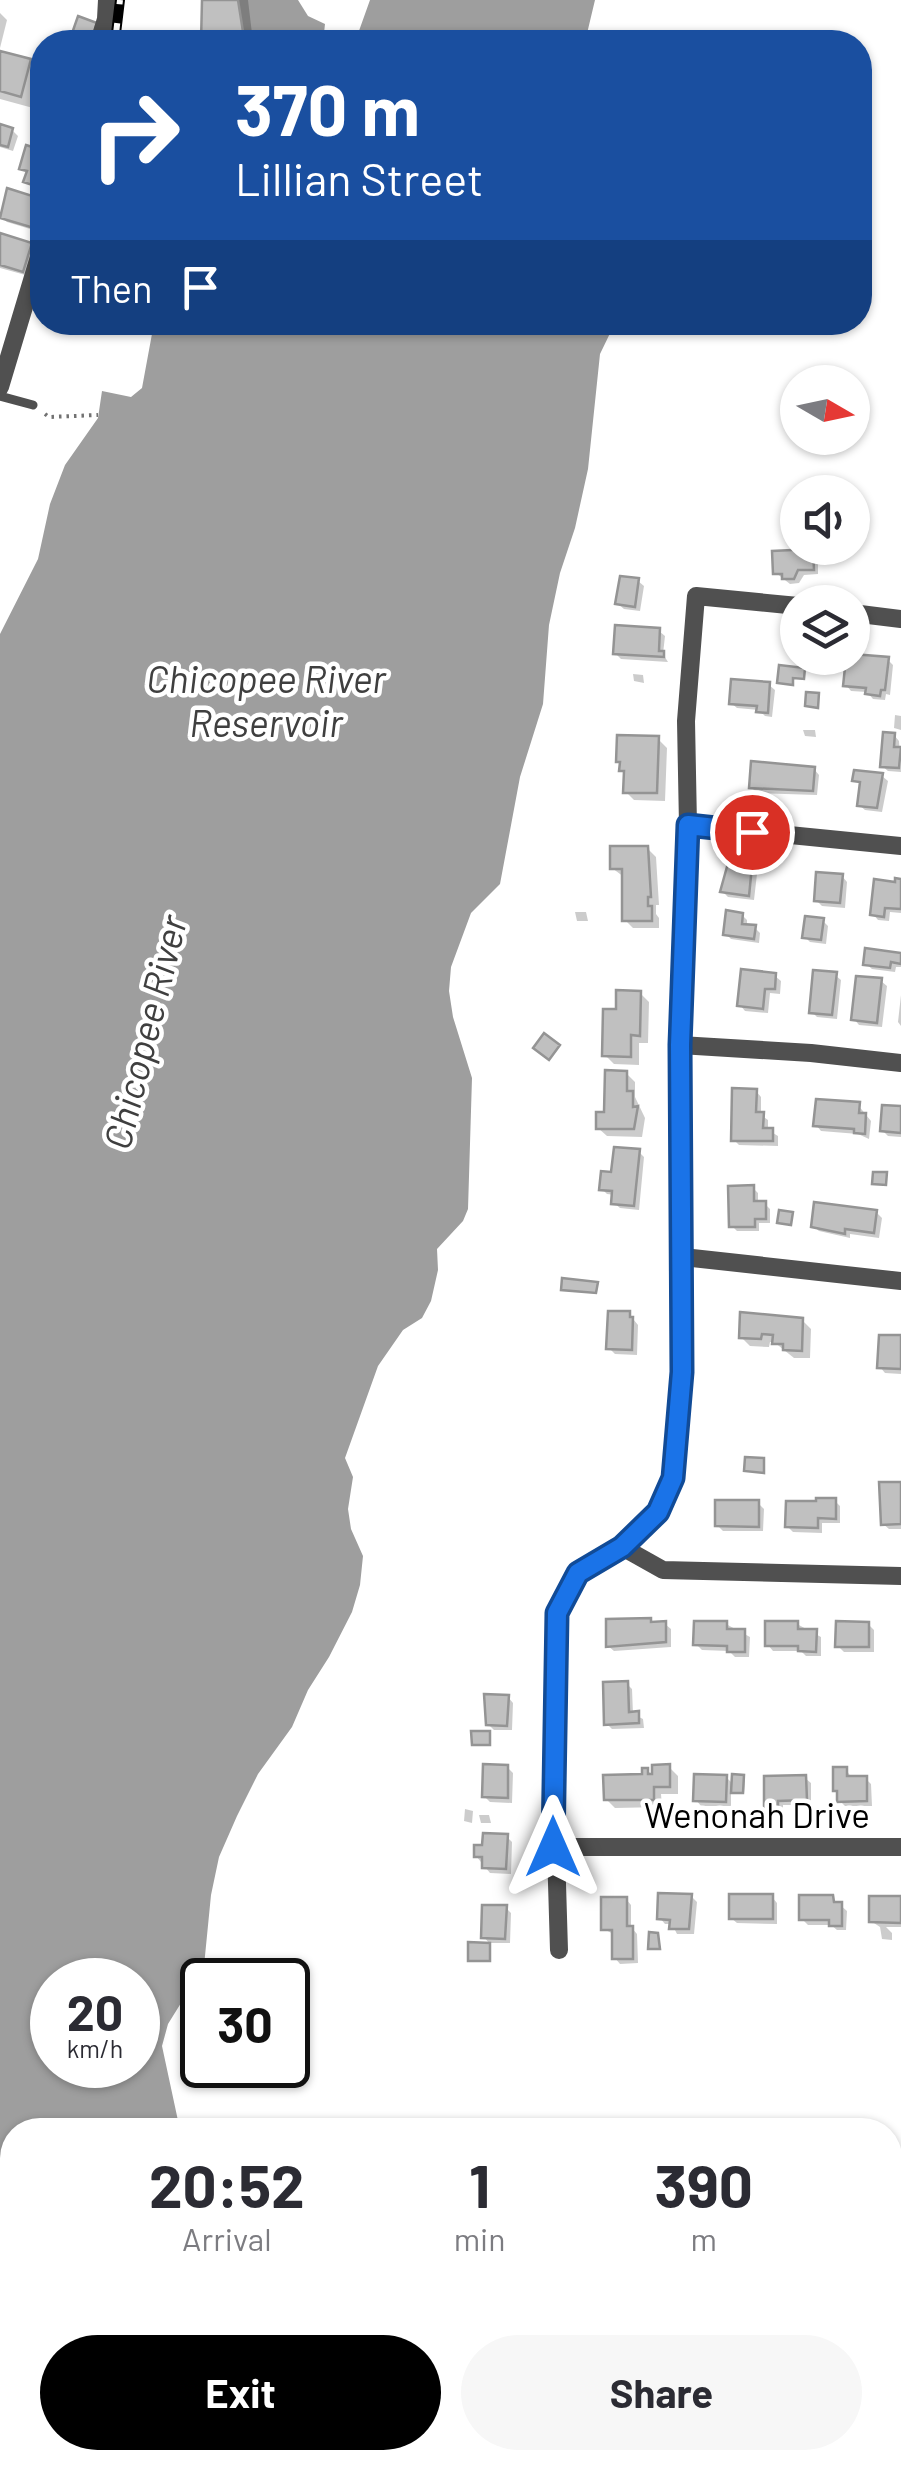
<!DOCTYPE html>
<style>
:root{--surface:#fff;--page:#f7f7f7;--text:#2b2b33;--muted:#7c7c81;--accent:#000}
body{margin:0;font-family:Barlow,sans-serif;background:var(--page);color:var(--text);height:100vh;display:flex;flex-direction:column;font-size:38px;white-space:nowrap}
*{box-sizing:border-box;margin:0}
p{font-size:32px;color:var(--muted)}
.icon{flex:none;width:55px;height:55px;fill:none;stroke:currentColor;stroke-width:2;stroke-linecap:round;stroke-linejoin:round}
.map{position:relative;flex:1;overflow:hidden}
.side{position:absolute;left:0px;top:2118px;width:902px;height:352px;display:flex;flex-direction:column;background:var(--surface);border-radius:40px 40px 0 0;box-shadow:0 2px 8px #0004}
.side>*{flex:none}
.hud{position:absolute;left:30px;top:30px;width:842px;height:305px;border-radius:40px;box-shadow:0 2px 8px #0004;background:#1a4fa0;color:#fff;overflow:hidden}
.needle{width:65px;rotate:99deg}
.buttons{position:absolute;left:780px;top:365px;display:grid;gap:20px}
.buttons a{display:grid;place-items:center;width:90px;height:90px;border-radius:50%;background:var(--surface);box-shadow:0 2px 8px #0004;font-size:50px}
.speed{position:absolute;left:30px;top:1958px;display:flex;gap:20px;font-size:50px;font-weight:700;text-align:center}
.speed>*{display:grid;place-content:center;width:130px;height:130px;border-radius:50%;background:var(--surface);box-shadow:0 2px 8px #0004;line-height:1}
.speed small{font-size:25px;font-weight:400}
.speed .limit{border:5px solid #111;border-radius:15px;background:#fff;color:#111}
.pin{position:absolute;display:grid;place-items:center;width:85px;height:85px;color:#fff;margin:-42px;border:5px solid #fff;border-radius:50%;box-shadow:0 2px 10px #0007}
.me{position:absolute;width:110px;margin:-55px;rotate:0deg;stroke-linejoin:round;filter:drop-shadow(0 0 8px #0008)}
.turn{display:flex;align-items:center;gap:35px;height:210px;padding:0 40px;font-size:45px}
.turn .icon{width:130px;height:130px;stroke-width:2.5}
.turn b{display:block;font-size:70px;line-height:85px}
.then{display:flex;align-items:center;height:95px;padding:0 40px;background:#0003;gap:20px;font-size:38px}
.eta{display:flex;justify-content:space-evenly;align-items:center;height:170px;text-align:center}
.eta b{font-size:60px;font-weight:700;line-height:70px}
.cta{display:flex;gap:20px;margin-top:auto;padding:20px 40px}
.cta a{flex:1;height:115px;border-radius:60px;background:var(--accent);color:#fff;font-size:40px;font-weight:700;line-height:115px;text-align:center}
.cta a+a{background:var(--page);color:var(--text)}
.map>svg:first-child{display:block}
</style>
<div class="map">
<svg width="901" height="2469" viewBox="0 0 901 2469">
<rect width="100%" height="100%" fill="#fff"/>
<path fill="#9e9e9e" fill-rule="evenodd" d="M235,0h63l10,16 17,8 -2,18h-82z
M370,0h225l-10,42h-230z
M154,323h461l-15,31 -12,115 -13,59 -15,45 -11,52 -6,79 -23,73 -20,107 -29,29 -20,54 -2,24 4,26 19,61 -4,131 -5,12 -26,28 1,21 -7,31 -9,17 -19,12 -25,36 -33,92 8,19 -5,32 3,20 12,27 -3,29 -8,27 -23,45 -21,33 -16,37 -34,47 -21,42 -18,41 -8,38 -7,71 -36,58 -6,22 18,84h-168v328h196l-2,11h-206v-1835l38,-75 12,-55 15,-39 33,-47 4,-27 29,6 11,-9zM52,1980h86v85h-86z"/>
<path fill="#0003" d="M204,0h44l5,42h-50z
M0,13l7,7 -7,28z
M0,54l30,7 12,12 -9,35 -33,-9z
M0,127l12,3 6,6 -5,15 -13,-4z
M9,191l33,11 -2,30 -33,-10 -6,-5z
M0,236l31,9 6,6 -8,25 -29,-8z
M812,552l6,5v17l-14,1 -5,8 -9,1 -14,-11z
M638,581l6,5 -4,25 -16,-2 -6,-5z
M659,631l6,5 -2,18 5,8 -47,-3 -6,-6z
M848,658l40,2 5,5 -3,30 -4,-1 -1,6 -12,-1 -6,-7 -16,-1 -5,-6z
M633,674l10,1 1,8 -10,-2z
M769,685l6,5 -3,27 -7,-1 -6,-6 -22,-2 -6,-5z
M895,715l6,1v14l-7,-2z
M803,730h12l1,7 -11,-1z
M894,735l5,6 2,31 -13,-1 -6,-5z
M658,739l9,9 -2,53 -31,-1 -8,-8v-18l-4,-4z
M814,769l5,6 -2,20 -60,-2 -6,-6z
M882,776l6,5 -6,31 -17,-2 -6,-5 3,-19 -7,-6z
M647,848l9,9 3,48h-3v9l3,4v10h-26l-9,-9v-42l-12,-9z
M751,868l6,6 -3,26 -26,-3 -6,-6z
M842,876l5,6 -2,26 -23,-2 -6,-6z
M901,883v30l-11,-1 -1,9 -11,-1 -5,-6z
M575,912h11l2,9h-11z
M742,915l5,5v7l8,1 5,5 -1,10 -28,-4 -5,-5z
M822,920l6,6 -2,18 -16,-2 -5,-5z
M901,955v12h-5l-1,5 -23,-3 -6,-5z
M835,975l6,5 -4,39 -20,-2 -5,-5z
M775,976l6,5 -1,13 -10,-1 -2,20 -23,-2 -5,-6z
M881,981l6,5 -5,41 -23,-2 -5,-6z
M640,993l9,9 -1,41h-9v22l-25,-1 -9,-9 14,-43z
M901,995v31l-3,-4z
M626,1073l9,9v15l10,21 -3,19 -35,-1 -9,-8z
M756,1091l5,6v18l7,5v10l10,6v10l-39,-1 -5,-5z
M858,1105l13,16 -2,18 -11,-5 -37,-3 -5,-6z
M901,1109v28l-13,-1 -5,-5z
M639,1152l5,5 -5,53 -19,-2 -6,-5 1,-8 -8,-1 -5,-5z
M753,1188l5,5v10h6l6,6v14h-11v8h-22l-5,-5z
M876,1212l6,6 -3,20 -29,-4v4l-31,-7 -6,-5z
M629,1314l9,11 -1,30 -22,-1 -6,-6z
M802,1320l9,9 -1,29h-16l-20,-16h-4l-1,5 -19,-1 -9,-9z
M901,1338v36l-16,-1 -5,-6z
M901,1484v45h-12l-6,-5z
M835,1501l5,5v17h-18v10l-29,-1 -6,-6z
M758,1503l6,6 -1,22h-40l-6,-6z
M665,1624l6,5v18l-57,4 -6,-5z
M726,1624l24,13 -1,20h-14l-6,-6 -27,-1 -6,-6z
M797,1624l24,13v19h-15l-5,-5h-28l-5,-6z
M868,1624l6,6v22h-30l-6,-6z
M627,1684l5,5 1,25 10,5 1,9 -32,1 -5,-5z
M508,1697l5,6 -1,27h-18l-6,-6z
M507,1767l6,6 -1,30 -22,-1 -6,-6z
M669,1767l9,9v18h-17l1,13 -47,1 -9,-9 39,-22 2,-7 8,8z
M846,1769l6,10h14l5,5 1,22h-27l-5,-5 -5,-11z
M726,1777l8,8 9,-8 2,3 -1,14h-8l-5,-5v17h-30l-5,-6z
M805,1778l6,5v22h-28v7h-10l-6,-5z
M465,1809l8,2 -1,12 -8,-2z
M479,1815h10l2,8h-10z
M506,1836l6,6 -1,32 -21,-1 -14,-17 9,-9z
M691,1896l6,6 -3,32h-17l-5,-10h-7l-5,-6z
M772,1897l5,6v21l-40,-1 -6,-5z
M832,1898l15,13 -1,19h-9l-6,-5h-23l-6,-6z
M626,1899l5,6v22l6,7 1,29 -18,1 -5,-6v-23l-11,-6z
M901,1899v28h-15l6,6v7l-10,-1 -2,-12 -9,-6z
M506,1908l5,5 -1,30h-21l-5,-6z"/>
<path fill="#c0c0c0" stroke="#949494" stroke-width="2.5" d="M202,0h36l6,38 -43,4z
M78,16l19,7 -6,19h-22z
M0,51l31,8 -10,38 -21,-6z
M0,124l13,4 -5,19 -8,-2z
M26,145l16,5v38l-19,-6 4,-11 -8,-2z
M7,188l35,11 -8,29 -34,-10z
M0,233l32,10 -9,29 -23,-7z
M813,549l1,21h-16l-4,9h-12v-5h-9l-1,-23z
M620,576l19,2 -4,29 -20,-3z
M615,625l45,3 -1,23h5v6l-51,-3z
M852,654l37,3 -4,33h-4l-1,6 -15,-2 1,-6 -23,-2 3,-28h6z
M779,665l26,3 -1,11 -11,-1v7l-16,-2z
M731,679l39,3 -2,31 -12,-1 1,-6 -28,-2z
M806,692l13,1 -1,15 -13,-2z
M883,732l12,1 -1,14h7l-2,21 -19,-1z
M617,735l42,1 -2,57h-34l1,-22h-5l1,-9h-4z
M751,761l64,6 -2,24 -64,-3z
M854,770l29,3 -6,35 -20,-2 3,-24 -8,-1z
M610,846h38l3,51h-3v9h4v15h-30v-52h-12z
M728,863l24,3 -3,30 -29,-4z
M816,872l27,2 -3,29 -26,-2z
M895,878l6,1v30l-16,-1 -1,9 -14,-2 4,-36 21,3z
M726,910l17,3 -1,11 14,1 -2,14 -31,-4z
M805,916l19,2 -3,22 -19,-2z
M865,948l36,5v11l-10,-2 -1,6 -27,-3z
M741,969l35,4 -1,16h-10l-2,20 -26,-3z
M813,970l24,2 -5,43 -23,-2z
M856,976l26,2 -5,45 -26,-3z
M616,990l25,1 -1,45 -9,-1v22l-29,-1 1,-47h13z
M544,1033l16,12 -11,15 -16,-12z
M605,1070l22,1v20h6v16l5,-1 -4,23h-38v-17h8z
M732,1088l25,1 -1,23h8l-1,16h10v13h-42z
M816,1099l44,3 -1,11h7l-1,21 -11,-1v-4l-41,-3z
M882,1105l19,1v27l-21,-2z
M614,1147l26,2 -6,57 -23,-2 1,-13 -13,-1 2,-19 10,1z
M873,1172h14l-1,13 -14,-1z
M754,1185v16h12v18h-11v8h-26l-1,-41z
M814,1202l63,8 -3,23 -29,-4v5l-34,-7z
M779,1210l14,2 -2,13 -14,-2z
M562,1278l36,4 -2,11 -35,-3z
M608,1311h22v6h3l-1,33 -26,-1z
M740,1312l63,6 -1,33 -19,-1v-6h-11l1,-9 -11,-1 -1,5 -22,-1z
M879,1335h22v34l-24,-1z
M745,1457l19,1v15l-20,-2z
M879,1482h22v42l-20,1z
M816,1498h20v21l-18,-1v10l-33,-1 1,-26h30z
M715,1500h44v27l-44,-1z
M651,1618v4l15,-1v21l-60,5v-28z
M694,1621h33v8h18v23h-18v-6l-34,-1z
M765,1621h33v8h19l-1,23 -18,-1v-5h-33z
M836,1621l33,1v25h-34z
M628,1681l1,31 10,-1v12l-35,2 -1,-43z
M484,1694l25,1 -2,31 -21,-1z
M471,1731h19v14h-18z
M483,1764l25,1v33l-26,-1z
M670,1764v23h-16v13h-50l-1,-25 39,-1v-6h6v6h4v-9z
M833,1767h14v9h20v25l-30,1v-11h-4z
M694,1774l33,1 -1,27 -33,-1z
M732,1774l12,1 -1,18h-12z
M806,1775l1,25 -29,1v6l-14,1v-32z
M483,1833l25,1 -2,35 -24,-1v-11h-8v-12h8z
M658,1893l34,1 -3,35h-20l1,-9 -13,-1z
M729,1894h44v25h-44z
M799,1895h34l1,7h8v24h-13v-6h-30z
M869,1896h32v27l-32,-1z
M601,1897h26v29h6v33h-21v-29h-11z
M482,1905h25l-2,34 -24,-1z
M649,1932l9,1 2,16h-12z
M468,1942l22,1v18h-22z"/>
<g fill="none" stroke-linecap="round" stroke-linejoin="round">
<path stroke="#727272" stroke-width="4" stroke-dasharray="2.5 5" stroke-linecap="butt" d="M45,414l4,3 49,-2"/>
<path stroke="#505050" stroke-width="9" d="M0,396l33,9
M690,2458l41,11"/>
<path stroke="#505050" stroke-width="18" d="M99,42l7,-23 1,-19
M0,387l42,-140
M852,613l49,6
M688,825l213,21
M680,1045l131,8 90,10
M683,1257l218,24
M622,1547l41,23 238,6
M553,1847h348
M559,1950l-6,-200 4,-137 21,-40 44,-26 36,-36 15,-33 9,-106 -2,-327 8,-220 -2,-104 10,-125 102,10"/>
<g stroke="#000" stroke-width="10">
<path id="rail" d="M115,42l5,-42"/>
</g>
<use href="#rail" stroke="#fff" stroke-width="6" stroke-dasharray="19" stroke-linecap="butt"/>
</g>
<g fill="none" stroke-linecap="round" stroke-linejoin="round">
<g stroke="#114b97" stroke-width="25">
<path id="route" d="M553,1847l4,-234 21,-40 44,-26 36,-35 15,-34 9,-106 -2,-327 8,-220 64,7"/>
</g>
<use href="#route" stroke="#1a73e8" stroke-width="18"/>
</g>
<g text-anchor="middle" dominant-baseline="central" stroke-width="9" stroke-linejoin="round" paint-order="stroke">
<g font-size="35" fill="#000" stroke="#fff">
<text x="757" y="1814">Wenonah Drive</text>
</g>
<g font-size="38" font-style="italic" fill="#3f3f3f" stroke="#fff">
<text x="266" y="678">Chicopee River<tspan x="266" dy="44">Reservoir</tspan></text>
<text transform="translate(144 1032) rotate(-76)">Chicopee River</text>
</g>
</g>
</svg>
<div class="buttons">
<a><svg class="needle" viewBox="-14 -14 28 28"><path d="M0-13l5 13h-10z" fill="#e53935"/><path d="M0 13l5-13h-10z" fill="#7c7c81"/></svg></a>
<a><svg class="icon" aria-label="sound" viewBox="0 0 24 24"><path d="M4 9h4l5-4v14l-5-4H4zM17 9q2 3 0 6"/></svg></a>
<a><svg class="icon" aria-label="layers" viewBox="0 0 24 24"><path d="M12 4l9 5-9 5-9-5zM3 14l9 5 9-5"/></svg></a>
</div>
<div class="speed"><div>20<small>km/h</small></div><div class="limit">30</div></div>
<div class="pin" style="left:752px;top:832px;background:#d93025"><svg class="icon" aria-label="arrive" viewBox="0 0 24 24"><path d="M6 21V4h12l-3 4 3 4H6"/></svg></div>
<svg class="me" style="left:553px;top:1847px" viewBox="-20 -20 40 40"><path d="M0-17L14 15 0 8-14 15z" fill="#1a73e8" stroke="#fff" stroke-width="4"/></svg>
<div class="hud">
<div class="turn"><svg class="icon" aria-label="right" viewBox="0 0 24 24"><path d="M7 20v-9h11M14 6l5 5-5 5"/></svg><div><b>370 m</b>Lillian Street</div></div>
<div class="then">Then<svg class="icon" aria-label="arrive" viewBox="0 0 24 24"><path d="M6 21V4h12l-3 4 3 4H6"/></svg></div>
</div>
<section class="side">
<div class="eta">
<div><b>20:52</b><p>Arrival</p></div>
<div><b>1</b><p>min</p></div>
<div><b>390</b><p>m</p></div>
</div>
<div class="cta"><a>Exit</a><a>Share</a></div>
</section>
</div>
